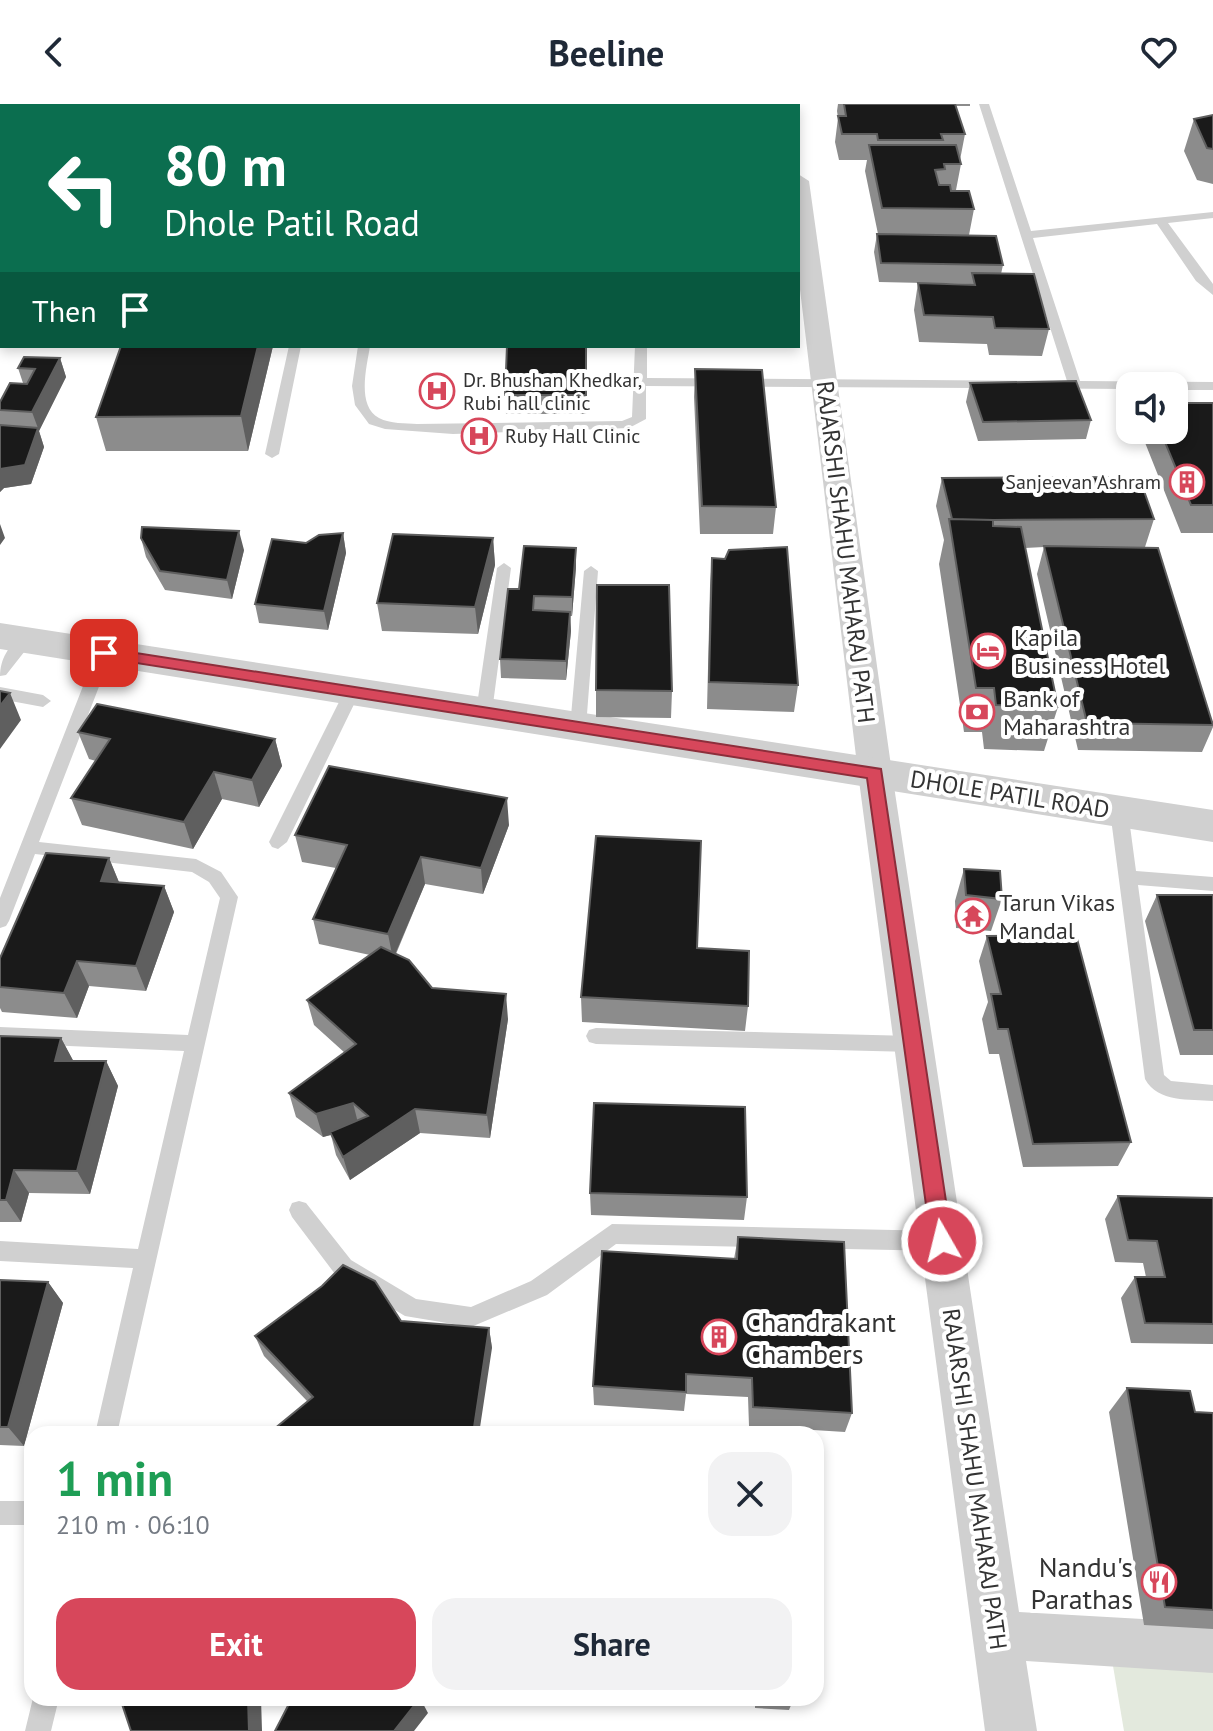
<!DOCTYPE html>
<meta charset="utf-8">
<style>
:root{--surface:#fff;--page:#f2f2f3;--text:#1f2937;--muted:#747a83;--accent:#d7475b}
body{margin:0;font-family:"PT Sans",sans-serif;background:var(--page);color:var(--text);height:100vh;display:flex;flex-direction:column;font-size:30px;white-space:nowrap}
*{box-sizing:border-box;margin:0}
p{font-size:26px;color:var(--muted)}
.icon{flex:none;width:44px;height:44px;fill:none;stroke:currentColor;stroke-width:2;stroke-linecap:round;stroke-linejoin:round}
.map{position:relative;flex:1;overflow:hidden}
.sheet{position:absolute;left:24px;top:1322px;width:800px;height:280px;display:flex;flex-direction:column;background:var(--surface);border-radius:24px;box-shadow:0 4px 12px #0003}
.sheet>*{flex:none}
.banner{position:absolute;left:0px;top:0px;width:800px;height:244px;box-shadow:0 4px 12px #0003;background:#0b6e4f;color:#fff;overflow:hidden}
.tools{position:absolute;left:1116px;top:268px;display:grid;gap:16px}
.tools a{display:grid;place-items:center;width:72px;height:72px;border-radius:16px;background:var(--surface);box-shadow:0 4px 12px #0003;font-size:40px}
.pin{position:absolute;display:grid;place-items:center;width:68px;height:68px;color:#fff;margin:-34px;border-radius:16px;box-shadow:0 4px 12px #0006}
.me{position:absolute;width:88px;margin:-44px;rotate:352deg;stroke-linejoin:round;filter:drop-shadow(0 0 6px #0008)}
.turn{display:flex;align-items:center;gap:28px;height:168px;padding:0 32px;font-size:36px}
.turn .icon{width:104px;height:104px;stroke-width:2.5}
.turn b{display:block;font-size:56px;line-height:68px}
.then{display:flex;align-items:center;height:76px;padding:0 32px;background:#0003;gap:16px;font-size:30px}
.round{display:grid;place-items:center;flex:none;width:84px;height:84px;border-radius:24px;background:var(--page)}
.summary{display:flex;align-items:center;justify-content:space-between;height:136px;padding:0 32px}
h1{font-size:48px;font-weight:600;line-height:60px;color:#1e9e55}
.cta{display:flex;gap:16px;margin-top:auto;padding:16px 32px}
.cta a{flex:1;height:92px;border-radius:24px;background:var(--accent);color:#fff;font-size:32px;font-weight:600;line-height:92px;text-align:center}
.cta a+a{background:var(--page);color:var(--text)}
header{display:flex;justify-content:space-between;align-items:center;height:104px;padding:0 32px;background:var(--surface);font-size:36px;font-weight:600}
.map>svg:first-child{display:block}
</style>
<header><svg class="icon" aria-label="back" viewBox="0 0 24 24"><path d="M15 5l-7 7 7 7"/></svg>Beeline<svg class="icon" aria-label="heart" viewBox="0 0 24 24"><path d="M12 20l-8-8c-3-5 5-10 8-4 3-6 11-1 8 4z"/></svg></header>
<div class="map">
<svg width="1213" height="1627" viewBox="0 0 1213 1627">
<rect width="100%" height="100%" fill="#fff"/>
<path fill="#e3e9dd" d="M1112,1556l101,2v69h-89z"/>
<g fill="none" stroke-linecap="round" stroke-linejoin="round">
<path fill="#d0d0d0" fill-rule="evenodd" d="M632,0h10v2h-10z
M979,0h10l42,127 182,-19v6l-45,5 45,61v11l-17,-14 -39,-57 -124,14 47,143 133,1v8h-39v-4h-44v3l-484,-3v33l-17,9 -176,6 -68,-5 -16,-5 -14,-19 -3,-19 6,-40h12c-3,20 -14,60 9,72 11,6 27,5 38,6l205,-3 10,-4 3,-71h12v32l420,3z
M289,242h12l-22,108 -7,4 -7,-4z
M504,459l7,5 -19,144 -8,6 -8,-6 21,-144z
M591,462l7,5 -12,156 -8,6 -8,-6 14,-156z
M24,533l8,5 -26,33 -6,1c0,-16 8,-32 24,-39z
M104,544l8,5 -73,189 157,17 25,13 17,25 -121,537h-22l38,-166 -133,-7v-20l138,8 46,-198 -184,-8v-16l188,8 32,-137 -11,-16 -17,-10 -157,-18 -26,67 -3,5 -6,2v-30l96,-245z
M352,582l8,6 -73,150 -9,7 -6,-2 -3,-5 75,-150z
M0,583l43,8 8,6 -8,6 -43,-8z
M1119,701l9,6 8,60 77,6v14l-75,-6 26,190 7,6 42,4v16c-23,-2 -55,2 -68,-22l-35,-268z
M596,924l317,8 7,2 3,6 -3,6 -7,2 -317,-8 -7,-2 -3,-6 3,-6z
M299,1097l7,2 45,57 65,39 55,8 60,-26 81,-57 330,7 7,3 4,7 -4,7 -7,3 -326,-7 -69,51 -76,32 -66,-11 -70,-42 -43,-57 -3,-7 3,-7z
M0,1397h32v24h-32z
M33,1594h26l-8,33h-26z"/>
<path fill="#d0d0d0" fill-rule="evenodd" d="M778,0h20v2h-20z
M2,46v16l-2,1v-16z
M798,70l11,7 83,592 127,839 194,11v50l-187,-12 11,70h-52l-127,-958 -60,-500z"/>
<path fill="#d0d0d0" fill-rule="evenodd" d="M0,519l1213,187v32l-1213,-193z"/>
<path fill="#a2a2a2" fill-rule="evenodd" d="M0,21h2v16h-2z"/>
<path stroke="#888" stroke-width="4" stroke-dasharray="5 4" stroke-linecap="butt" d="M72,2l7,-2
M113,2l8,-2"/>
</g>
<path fill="#8c8c8c" d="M838,0h132v2h-14l9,28 -5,26 1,4 -5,26h-5l23,19 -5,26 34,30 -2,9 48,55 -7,27 -53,-1 -2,-11 -68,-2 -5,-32 4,-27 52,2v-1l-91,-2 -5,-30 3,-18h1l-13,-63 2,-11h-28l-4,-18 3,-24 -1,-7z
M1213,11v69l-16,-4 -13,-29 10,-32z
M0,132h2v47h-2z
M121,242h152l-25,105h-142l-10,-34z
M586,242l1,68h-81l-1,-19z
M60,254l6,19 -27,54 5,16 -13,37 -27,4 -4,4v-90l23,-19 -5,-15z
M695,265l81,138 -3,27h-73l-6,-137z
M970,279l121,37 -5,19 -108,2 -12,-39z
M1213,299v130h-32l-41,-103h34z
M942,374l212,41 -9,28h-50l118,175v5l-11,25 -124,-2 -41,-176 7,-27 -19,1 33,159 -14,44 -60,-2 -2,-17h-18l-25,-168 5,-24 -8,-34z
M343,429l3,20 -18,77 -69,-7 -4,-19 51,-61z
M141,434l103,12 -12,49 -67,-9 -19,-33z
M493,434l2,27 -17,69 -96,-3 -5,-28z
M712,454l86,127 -4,27 -87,-3 3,-123z
M576,463l-4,49h-2l1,15 -5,49 -65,-2 -1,-19 19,-70z
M596,586l76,1 -1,27 -75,-1z
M78,628l197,7 7,27 -23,41 -37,-8 -29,50 -111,-24 -11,-27 25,-37 -7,-2z
M509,721l-26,69 -58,-10 -29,70 36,34 76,31 -18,119 -70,-5 -70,47 -14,-25 -5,-20 -8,2 -27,-20 -7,-24 56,-40 -31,-28 -7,-25 63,-45 -51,-11 -6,-25 23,-51 -34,-6 -7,-27z
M109,754l10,24 45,4 10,26 -28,79 -57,-5 -12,32 -75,-6 -2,-4v-50z
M964,765l38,30 -11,32 -35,-3 -1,-27z
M1157,791h56v160h-33l-35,-134z
M987,832l144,206 -13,24 -95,1 -24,-113h-10l-7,-35 6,-17 -9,-41z
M697,844l51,58 -3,25 -163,-9 -1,-25z
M0,932l61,2 12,23h33l12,25 -28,108 -61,-1 -8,29h-21z
M590,1089l157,4 -3,23 -153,-5z
M1118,1092l95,2v146l-82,-1 -10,-45 14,-21h11l-3,-14 -28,-1 -10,-43z
M738,1133l114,176 -7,19 -96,-6 -1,-29 -62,-3 -2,17 -90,-6 -1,-19 141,-127z
M0,1176l48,2 15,21 -39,143 -24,-1z
M401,1217l88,7 3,20 -185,53 -43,-45 -9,-20z
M1127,1284l68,24 18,1v216l-69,-4 -35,-213z
M535,1594h62v7l-61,-1z
M755,1594h39l-5,12 -34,-2z"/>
<path fill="#5f5f5f" d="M160,0h16l-7,2h-9z
M324,0h14l-1,2h-14z
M258,242h15l-25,105 -7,-35z
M60,254l6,19 -27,54 -7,-19z
M38,324l6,19 -13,37 -27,4 -4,4v-23z
M0,420l5,14 -5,7z
M239,427l5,19 -12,49 -5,-19z
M343,429l3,20 -18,77 -4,-19z
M493,434l2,27 -17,69 -3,-27z
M576,444v19l-4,49v-19z
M570,508l1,19 -5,49v-19z
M10,589l11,27 -21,29v-43z
M275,635l7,27 -23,41 -7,-27z
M214,668l8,27 -29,50 -9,-27z
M507,694l2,27 -26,69 -2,-26z
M421,753l4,27 -32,75 -5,-25z
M109,754l11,27 -19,-4z
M164,782l10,26 -28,79 -10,-25z
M77,857l12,25 -12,32 -13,-25z
M506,890l2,25 -18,119 -3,-23z
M61,934l13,24 -19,-1z
M106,957l12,25 -28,108 -13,-23z
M353,999l6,24 -36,10 -7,-23z
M415,1005l5,24 -70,47 -7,-23z
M14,1066l15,23 -8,29 -15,-22z
M48,1178l15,21 -39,143 -16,-19z
M489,1224l3,20 -13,86h-6z
M248,1594h13l1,33h-13z
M420,1594l8,15 -14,18h-20z"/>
<path fill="#1a1a1a" stroke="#5f5f5f" stroke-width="2" d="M208,0h116l-1,2h-115z
M670,0h62v2h-62z
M844,0h111l10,30h-24l2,6h-65l-1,-6h-35l-4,-18h8z
M1213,11v34l-6,-1 -13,-29z
M869,41h87l5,19h-17l1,5 -10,1 4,15h11l1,6h18l5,18 -92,-1z
M877,130l119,2 7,29 -122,-2z
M0,132h2v29l-2,-1z
M972,169l62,1 15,55 -54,-1 -2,-11 -69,-2 -6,-32 57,2z
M121,242h137l-17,70 -145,1z
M507,242h79v49h-81z
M24,253l36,1 -28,54 -32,-2v-8l10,-19 17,1 8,-15 -17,-1z
M695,265l67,1 14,137 -74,-1z
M1076,277l15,39 -108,2 -13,-39z
M1174,299h39v102h-22l-31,-75h14z
M0,321l38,3 -13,37 -25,4z
M1139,373l15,42 -161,1 -41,-1 -10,-41z
M949,415l44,1v6l28,1 37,180 -62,-2 -2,-17h-18z
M142,423l97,4 -12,49 -67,-9 -19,-33z
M343,429l-19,78 -69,-7 17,-65 34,4 13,-8z
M393,430l100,4 -18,69 -98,-4z
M524,442l52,2 -4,49 -38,-1 -1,14 37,2 -4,49 -66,-2 8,-70h11z
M1044,442l114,2 55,177 -126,-2z
M787,443l11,138 -89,-3 3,-124 13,1 4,-9z
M597,481h72l3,106 -76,-1z
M0,587l10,2 -10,13z
M97,600l178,35 -23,41 -38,-8 -30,50 -113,-24 39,-59 -32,-7z
M329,662l178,32 -26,70 -60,-11 -33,77 -75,-15 34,-74 -52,-10z
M596,732l105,5 -4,107 52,3 -1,55 -167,-9z
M46,749l63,5 -8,23 63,5 -28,80 -59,-5 -13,32 -64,-6v-29z
M964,765l36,2 2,28 -36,-4z
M1157,791h56v135h-19z
M1076,831l55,207 -98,2 -25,-115h-10l-7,-35h10l-14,-58z
M381,843l28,13 23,28 74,6 -19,121 -72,-6 -72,48 -13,-25 38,-16 -15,-13 -37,11 -27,-21 67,-49 -49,-44z
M0,932l61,2 -6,23h51l-29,110 -63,-1 -8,30h-6z
M594,999l151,4 2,90 -157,-4z
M1118,1092l95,2v126l-68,-1 -10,-46h30l-8,-36 -29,-1z
M738,1133l106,5 8,171 -99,-6 -1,-29 -66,-4v18l-93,-6 9,-135 135,8z
M343,1161l32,16 26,40 88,7 -16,106h-205l45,-37 -58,-61 67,-50z
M0,1176l48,2 -40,145h-8z
M1127,1284l63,3 5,21 18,1v197l-48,-3z
M120,1594h128l1,33h-118z
M292,1594h128l-26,33h-119z"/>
<path fill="#d7475b" stroke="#8c2e3b" stroke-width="2" d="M104,544l777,121 71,472 -3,7 -7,3 -8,-3 -3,-7 -64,-463 -769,-121v-7z"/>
<defs>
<g id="hospital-ring" transform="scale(1.8)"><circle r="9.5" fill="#fff" stroke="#d7475b" stroke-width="1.5"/><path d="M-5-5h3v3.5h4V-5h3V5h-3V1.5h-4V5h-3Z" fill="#d7475b"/></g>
<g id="building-ring" transform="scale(1.8)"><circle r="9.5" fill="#fff" stroke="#d7475b" stroke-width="1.5"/><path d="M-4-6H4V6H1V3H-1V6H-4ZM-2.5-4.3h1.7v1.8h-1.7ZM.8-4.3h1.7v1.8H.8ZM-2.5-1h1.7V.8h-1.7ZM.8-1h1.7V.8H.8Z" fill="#d7475b"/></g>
<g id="hotel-ring" transform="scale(1.8)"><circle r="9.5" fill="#fff" stroke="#d7475b" stroke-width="1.5"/><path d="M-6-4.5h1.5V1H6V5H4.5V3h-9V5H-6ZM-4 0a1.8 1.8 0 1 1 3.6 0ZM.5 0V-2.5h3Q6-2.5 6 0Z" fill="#d7475b"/></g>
<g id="bank-ring" transform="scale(1.8)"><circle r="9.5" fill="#fff" stroke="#d7475b" stroke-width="1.5"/><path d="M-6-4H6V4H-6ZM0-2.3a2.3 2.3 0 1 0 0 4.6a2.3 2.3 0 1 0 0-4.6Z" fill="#d7475b"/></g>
<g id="temple-ring" transform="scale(1.8)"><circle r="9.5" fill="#fff" stroke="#d7475b" stroke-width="1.5"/><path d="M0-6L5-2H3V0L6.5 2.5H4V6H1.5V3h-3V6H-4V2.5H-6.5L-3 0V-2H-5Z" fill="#d7475b"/></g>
<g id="restaurant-ring" transform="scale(1.8)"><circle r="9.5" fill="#fff" stroke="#d7475b" stroke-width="1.5"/><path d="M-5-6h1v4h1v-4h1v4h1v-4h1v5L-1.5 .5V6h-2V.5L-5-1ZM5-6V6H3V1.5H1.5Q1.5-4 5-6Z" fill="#d7475b"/></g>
</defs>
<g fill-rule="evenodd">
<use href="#hospital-ring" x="437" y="287"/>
<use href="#hospital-ring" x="479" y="332"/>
<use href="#building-ring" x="1187" y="378"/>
<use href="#hotel-ring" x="988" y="547"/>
<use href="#bank-ring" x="977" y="608"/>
<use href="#temple-ring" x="973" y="812"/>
<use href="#building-ring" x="719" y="1233"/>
<use href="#restaurant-ring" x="1159" y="1478"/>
</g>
<g text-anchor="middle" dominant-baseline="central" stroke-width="8" stroke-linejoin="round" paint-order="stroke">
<g font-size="20" fill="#333" stroke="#fff" text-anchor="start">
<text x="463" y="276">Dr. Bhushan Khedkar,<tspan x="463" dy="23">Rubi hall clinic</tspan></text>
<text x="505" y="332">Ruby Hall Clinic</text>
<text x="1161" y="378" text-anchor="end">Sanjeevan Ashram</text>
</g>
<g font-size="24" fill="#333" stroke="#fff">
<text transform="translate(846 448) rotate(83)">RAJARSHI SHAHU MAHARAJ PATH</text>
<text transform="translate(1010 690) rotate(9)">DHOLE PATIL ROAD</text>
<text transform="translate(975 1375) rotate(82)">RAJARSHI SHAHU MAHARAJ PATH</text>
</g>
<g font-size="24" fill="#333" stroke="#fff" text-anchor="start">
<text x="1014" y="533">Kapila<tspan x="1014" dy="28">Business Hotel</tspan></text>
<text x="1003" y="594">Bank of<tspan x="1003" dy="28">Maharashtra</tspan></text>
<text x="999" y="798">Tarun Vikas<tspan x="999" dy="28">Mandal</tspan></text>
</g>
<g font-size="28" fill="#333" stroke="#fff" text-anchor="start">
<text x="745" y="1217">Chandrakant<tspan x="745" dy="32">Chambers</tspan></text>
<text x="1133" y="1462" text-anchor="end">Nandu's<tspan x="1133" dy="32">Parathas</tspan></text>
</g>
</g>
</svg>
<div class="tools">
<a><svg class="icon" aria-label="sound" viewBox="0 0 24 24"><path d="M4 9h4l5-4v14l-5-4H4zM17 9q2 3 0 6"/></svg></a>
</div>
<div class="pin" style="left:104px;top:549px;background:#d93025"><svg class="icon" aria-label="arrive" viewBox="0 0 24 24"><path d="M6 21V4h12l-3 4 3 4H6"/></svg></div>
<svg class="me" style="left:942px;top:1137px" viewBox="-20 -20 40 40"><circle r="17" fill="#d7475b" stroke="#fff" stroke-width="3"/><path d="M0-11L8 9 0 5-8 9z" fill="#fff"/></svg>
<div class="banner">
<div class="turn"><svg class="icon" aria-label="left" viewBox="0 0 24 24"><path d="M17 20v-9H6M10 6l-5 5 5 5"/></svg><div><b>80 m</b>Dhole Patil Road</div></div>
<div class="then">Then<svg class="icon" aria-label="arrive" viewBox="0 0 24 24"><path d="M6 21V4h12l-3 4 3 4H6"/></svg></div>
</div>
<section class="sheet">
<div class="summary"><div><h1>1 min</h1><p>210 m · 06:10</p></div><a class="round"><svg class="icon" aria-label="close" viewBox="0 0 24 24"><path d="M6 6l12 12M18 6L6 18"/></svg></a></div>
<div class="cta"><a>Exit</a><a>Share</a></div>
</section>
</div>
